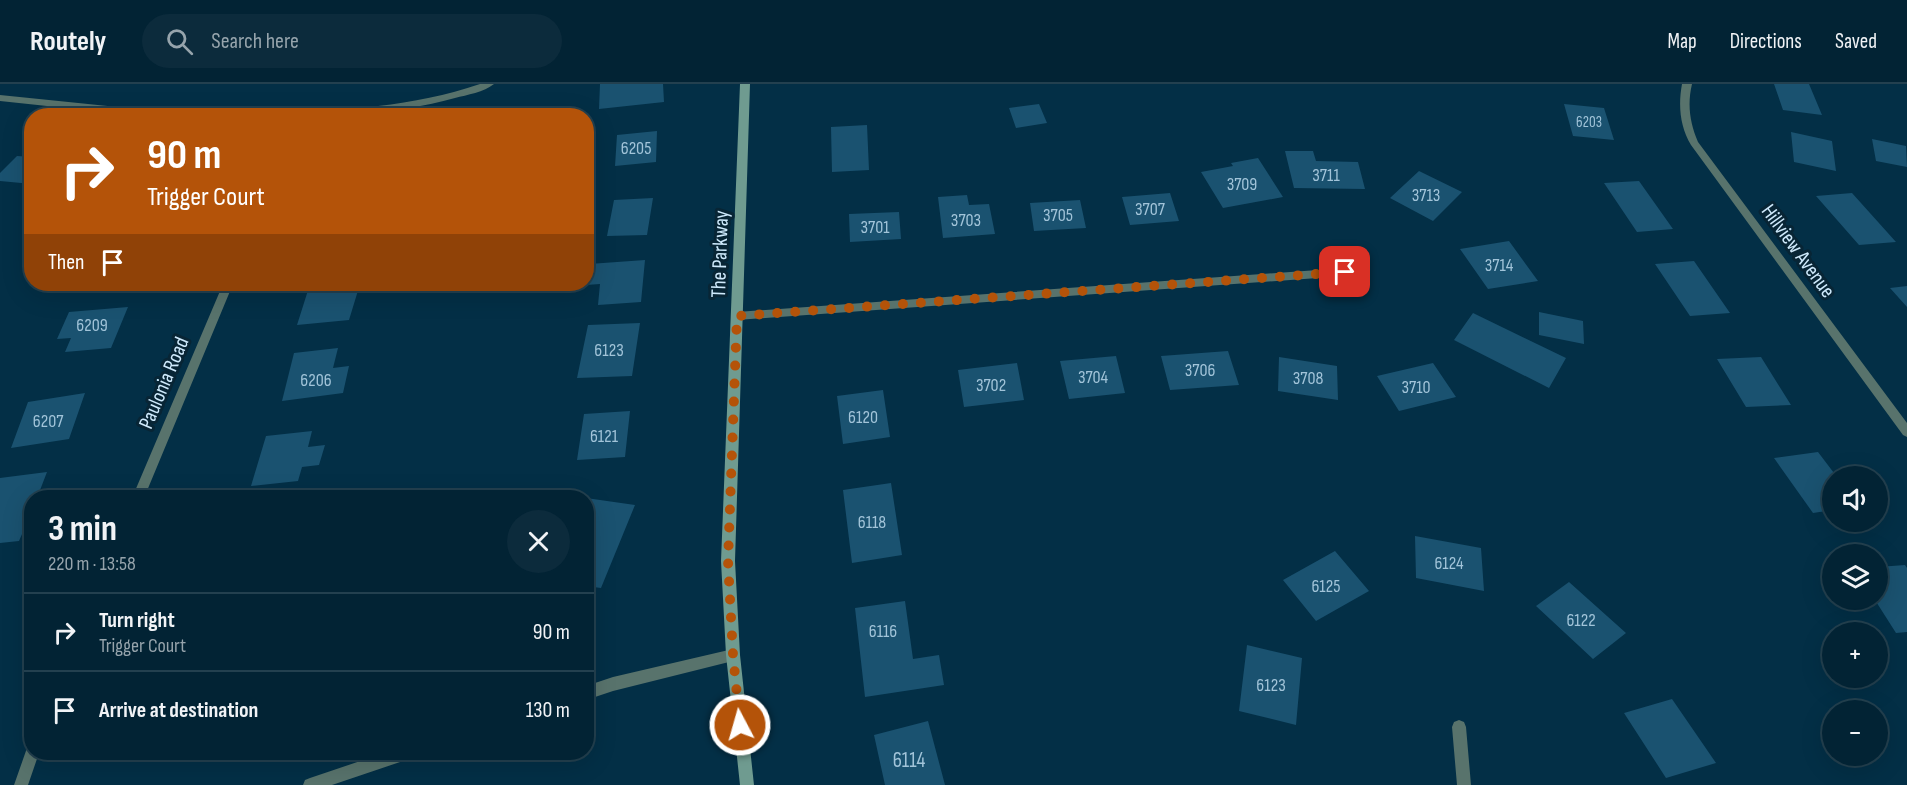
<!DOCTYPE html>
<meta charset="utf-8">
<style>
:root{--surface:#022334;--page:#0c2b3c;--text:#f1f3f6;--muted:#96a4ac;--line:#23404f}
body{margin:0;font-family:"Sofia Sans Condensed",sans-serif;background:var(--page);color:var(--text);height:100vh;display:flex;flex-direction:column;font-size:22px;white-space:nowrap}
*{box-sizing:border-box;margin:0}
p{font-size:20px;color:var(--muted)}
.icon{flex:none;width:33px;height:33px;fill:none;stroke:currentColor;stroke-width:2;stroke-linecap:round;stroke-linejoin:round}
.map{position:relative;flex:1;overflow:hidden}
.panel{position:absolute;left:24px;top:406px;width:570px;height:270px;display:flex;flex-direction:column;background:var(--surface);border-radius:24px;box-shadow:0 6px 24px #0002,0 0 0 2px var(--line)}
.panel>*{flex:none}
.guide{position:absolute;left:24px;top:24px;width:570px;height:183px;border-radius:24px;box-shadow:0 6px 24px #0002,0 0 0 2px var(--line);background:#b45309;color:#fff;overflow:hidden}
.fabs{position:absolute;left:1822px;top:382px;display:grid;gap:12px}
.fabs a{display:grid;place-items:center;width:66px;height:66px;border-radius:50%;background:var(--surface);box-shadow:0 6px 24px #0002,0 0 0 2px var(--line);font-size:30px}
.pin{position:absolute;display:grid;place-items:center;width:51px;height:51px;color:#fff;margin:-26px;border-radius:12px;box-shadow:0 3px 9px #0006}
.me{position:absolute;width:66px;margin:-33px;rotate:354deg;stroke-linejoin:round;filter:drop-shadow(0 0 4px #0008)}
.turn{display:flex;align-items:center;gap:21px;height:126px;padding:0 24px;font-size:27px}
.turn .icon{width:78px;height:78px;stroke-width:2.5}
.turn b{display:block;font-size:42px;line-height:51px}
.then{display:flex;align-items:center;height:57px;padding:0 24px;background:#0003;gap:12px;font-size:22px}
.round{display:grid;place-items:center;flex:none;width:63px;height:63px;border-radius:32px;background:var(--page)}
.summary{display:flex;align-items:center;justify-content:space-between;height:102px;padding:0 24px}
h1{font-size:36px;font-weight:700;line-height:45px}
ul{padding:0;list-style:none}
li{display:flex;align-items:center;gap:18px;height:78px;padding:0 24px;border-top:2px solid var(--line)}
li div{flex:1}
li b{display:block;font-size:22px}
li em{font-style:normal}
header{display:flex;align-items:center;gap:36px;box-sizing:border-box;height:84px;padding:0 30px;background:var(--surface);border-bottom:2px solid var(--line)}
header strong{font-size:28px}
nav{display:flex;gap:33px;margin-inline-start:auto;font-size:21px}
.search{width:420px;height:54px;background:var(--page);display:flex;align-items:center;gap:15px;box-sizing:border-box;padding:0 21px;border-radius:33px;color:var(--muted);font-size:22px}
.map>svg:first-child{display:block}
</style>
<header>
<strong>Routely</strong>
<div class="search"><svg class="icon" aria-label="search" viewBox="0 0 24 24"><circle cx="10" cy="10" r="6"/><path d="M15 15l6 6"/></svg>Search here</div>
<nav><a>Map</a><a>Directions</a><a>Saved</a></nav>
</header>
<div class="map">
<svg width="1907" height="701" viewBox="0 0 1907 701">
<rect width="100%" height="100%" fill="#032f46"/>
<path fill="#1a5270" d="M600,0h63l1,18 -65,7z
M1774,0h35l13,31 -39,-5z
M1039,20l8,19 -31,5 -7,-20z
M1564,20l40,4 10,32 -41,-4z
M867,41l2,45 -37,2 -1,-45z
M657,47l-1,31 -41,4 2,-31z
M1791,48l41,9 4,30 -42,-9z
M1872,55l34,7 1,21 -31,-6z
M1285,67h28l3,10 42,1 7,27 -71,-1z
M17,72l15,1v27l-32,-3v-8z
M1258,74l25,39 -60,11 -22,-36 32,-6 -2,-3z
M1419,87l43,21 -29,29 -43,-23z
M1639,97l34,48 -36,3 -33,-49z
M1170,109l9,28 -49,4 -8,-28z
M1852,109l44,49 -37,3 -43,-49z
M967,111l2,10 20,-1 6,30 -52,4 -5,-41z
M653,114l-6,37 -40,1 7,-36z
M1080,116l6,28 -52,3 -4,-28z
M899,128l2,27 -51,3 -1,-28z
M1509,157l29,40 -50,8 -28,-40z
M645,176l-4,42 -43,3 2,-21 -14,1 3,-21z
M1694,177l36,52 -40,3 -35,-52z
M310,200h50l-11,36 -52,5z
M1907,202v21l-17,-19z
M128,223l-17,41 -46,4 6,-14 -14,1 12,-27z
M1539,228l44,9 1,23 -45,-9z
M1473,229l93,45 -17,30 -95,-48z
M640,239l-8,53 -55,2 11,-53z
M338,264l-5,20 16,-2 -6,27 -61,8 12,-48z
M1228,267l11,34 -69,5 -9,-34z
M1116,272l9,37 -56,6 -9,-38z
M1279,273l58,9 1,34 -60,-9z
M1761,273l30,48 -45,2 -29,-48z
M1017,279l7,37 -60,7 -6,-37z
M1433,279l23,34 -57,14 -22,-35z
M883,306l7,47 -47,7 -6,-48z
M85,309l-16,46 -58,9 17,-46z
M630,327l-5,46 -48,3 7,-46z
M312,347l-4,16 17,-2 -6,20 -17,2 -4,14 -47,5 15,-50z
M1818,368l19,25h-4v33l-20,3 -39,-55z
M47,388l-10,26h-5v13l-13,30 -19,2v-65z
M891,399l11,72 -50,8 -9,-73z
M586,414l49,7 -34,83 -15,-2z
M1415,452l66,12 3,43 -68,-13z
M1335,467l34,40 -53,30 -33,-41z
M1905,481l2,3v64l-11,1 -21,-33h3v-33z
M1569,498l57,51 -33,26 -57,-53z
M905,517l8,58 26,-4 5,30 -79,12 -10,-89z
M1247,561l55,13 -6,67 -57,-14z
M1672,615l44,64 -50,15 -42,-65z
M928,637l17,64h-60l-11,-50z"/>
<g fill="none" stroke-linecap="round" stroke-linejoin="round">
<path fill="#58736c" fill-rule="evenodd" d="M480,0h14c-10,8 -27,11 -39,14 -62,17 -122,18 -185,18l4,-3c70,-3 139,-6 206,-29z
M1682,0h10c-5,21 -2,39 6,58l209,281v14l-4,-2 -212,-290c-11,-19 -13,-39 -9,-61z
M0,11l176,18 4,3h-39l-141,-15z
M1345,184l5,4 -5,4 -608,44 -6,-4 6,-4z
M223,200h10l-89,214h-12z
M733,565l5,1 2,5 -2,5 -5,1 -120,30 -27,9v-14l27,-9z
M1459,636l5,2 2,5 5,58h-14l-5,-58 2,-5z
M32,662v7h7l-11,32h-14l13,-37z
M384,669h29l-2,5 -5,2 -74,25h-29l2,-5 5,-2z"/>
<path fill="#6f9b90" fill-rule="evenodd" d="M740,0h10l-15,477 5,94 14,130h-14l-14,-130 -5,-94z"/>
</g>
<g fill="none" stroke-linecap="round" stroke-linejoin="round">
<path stroke="#b45309" stroke-width="10" stroke-dasharray="0 18" d="M740,641l-7,-70 -5,-94 9,-245 608,-44"/>
</g>
<g text-anchor="middle" dominant-baseline="central" stroke-width="6" stroke-linejoin="round" paint-order="stroke">
<g font-size="15" fill="#a2c4d9">
<text x="1589" y="38">6203</text>
</g>
<g font-size="18" fill="#a2c4d9">
<text x="636" y="64">6205</text>
<text x="1326" y="91">3711</text>
<text x="1242" y="100">3709</text>
<text x="1426" y="111">3713</text>
<text x="1150" y="125">3707</text>
<text x="1058" y="131">3705</text>
<text x="966" y="136">3703</text>
<text x="875" y="143">3701</text>
<text x="1499" y="181">3714</text>
<text x="92" y="241">6209</text>
<text x="609" y="266">6123</text>
<text x="1200" y="286">3706</text>
<text x="1093" y="293">3704</text>
<text x="1308" y="294">3708</text>
<text x="316" y="296">6206</text>
<text x="991" y="301">3702</text>
<text x="1416" y="303">3710</text>
<text x="863" y="333">6120</text>
<text x="48" y="337">6207</text>
<text x="604" y="352">6121</text>
<text x="872" y="438">6118</text>
<text x="1449" y="479">6124</text>
<text x="1326" y="502">6125</text>
<text x="1581" y="536">6122</text>
<text x="883" y="547">6116</text>
<text x="1271" y="601">6123</text>
</g>
<g font-size="21" fill="#cfeafc" stroke="#082535">
<text transform="translate(1798 167) rotate(54)">Hillview Avenue</text>
<text transform="translate(720 170) rotate(-88)">The Parkway</text>
<text transform="translate(164 299) rotate(-67)">Paulonia Road</text>
</g>
<g font-size="21" fill="#a2c4d9">
<text x="909" y="676">6114</text>
</g>
</g>
</svg>
<div class="fabs">
<a><svg class="icon" aria-label="sound" viewBox="0 0 24 24"><path d="M4 9h4l5-4v14l-5-4H4zM17 9q2 3 0 6"/></svg></a>
<a><svg class="icon" aria-label="layers" viewBox="0 0 24 24"><path d="M12 4l9 5-9 5-9-5zM3 14l9 5 9-5"/></svg></a>
<a>+</a>
<a>−</a>
</div>
<div class="pin" style="left:1345px;top:188px;background:#d93025"><svg class="icon" aria-label="arrive" viewBox="0 0 24 24"><path d="M6 21V4h12l-3 4 3 4H6"/></svg></div>
<svg class="me" style="left:740px;top:641px" viewBox="-20 -20 40 40"><circle r="17" fill="#b45309" stroke="#fff" stroke-width="3"/><path d="M0-11L8 9 0 5-8 9z" fill="#fff"/></svg>
<div class="guide">
<div class="turn"><svg class="icon" aria-label="right" viewBox="0 0 24 24"><path d="M7 20v-9h11M14 6l5 5-5 5"/></svg><div><b>90 m</b>Trigger Court</div></div>
<div class="then">Then<svg class="icon" aria-label="arrive" viewBox="0 0 24 24"><path d="M6 21V4h12l-3 4 3 4H6"/></svg></div>
</div>
<section class="panel">
<div class="summary"><div><h1>3 min</h1><p>220 m · 13:58</p></div><a class="round"><svg class="icon" aria-label="close" viewBox="0 0 24 24"><path d="M6 6l12 12M18 6L6 18"/></svg></a></div>
<ul>
<li><svg class="icon" aria-label="right" viewBox="0 0 24 24"><path d="M7 20v-9h11M14 6l5 5-5 5"/></svg><div><b>Turn right</b><p>Trigger Court</p></div><em>90 m</em></li>
<li><svg class="icon" aria-label="arrive" viewBox="0 0 24 24"><path d="M6 21V4h12l-3 4 3 4H6"/></svg><div><b>Arrive at destination</b></div><em>130 m</em></li>
</ul>
</section>
</div>
